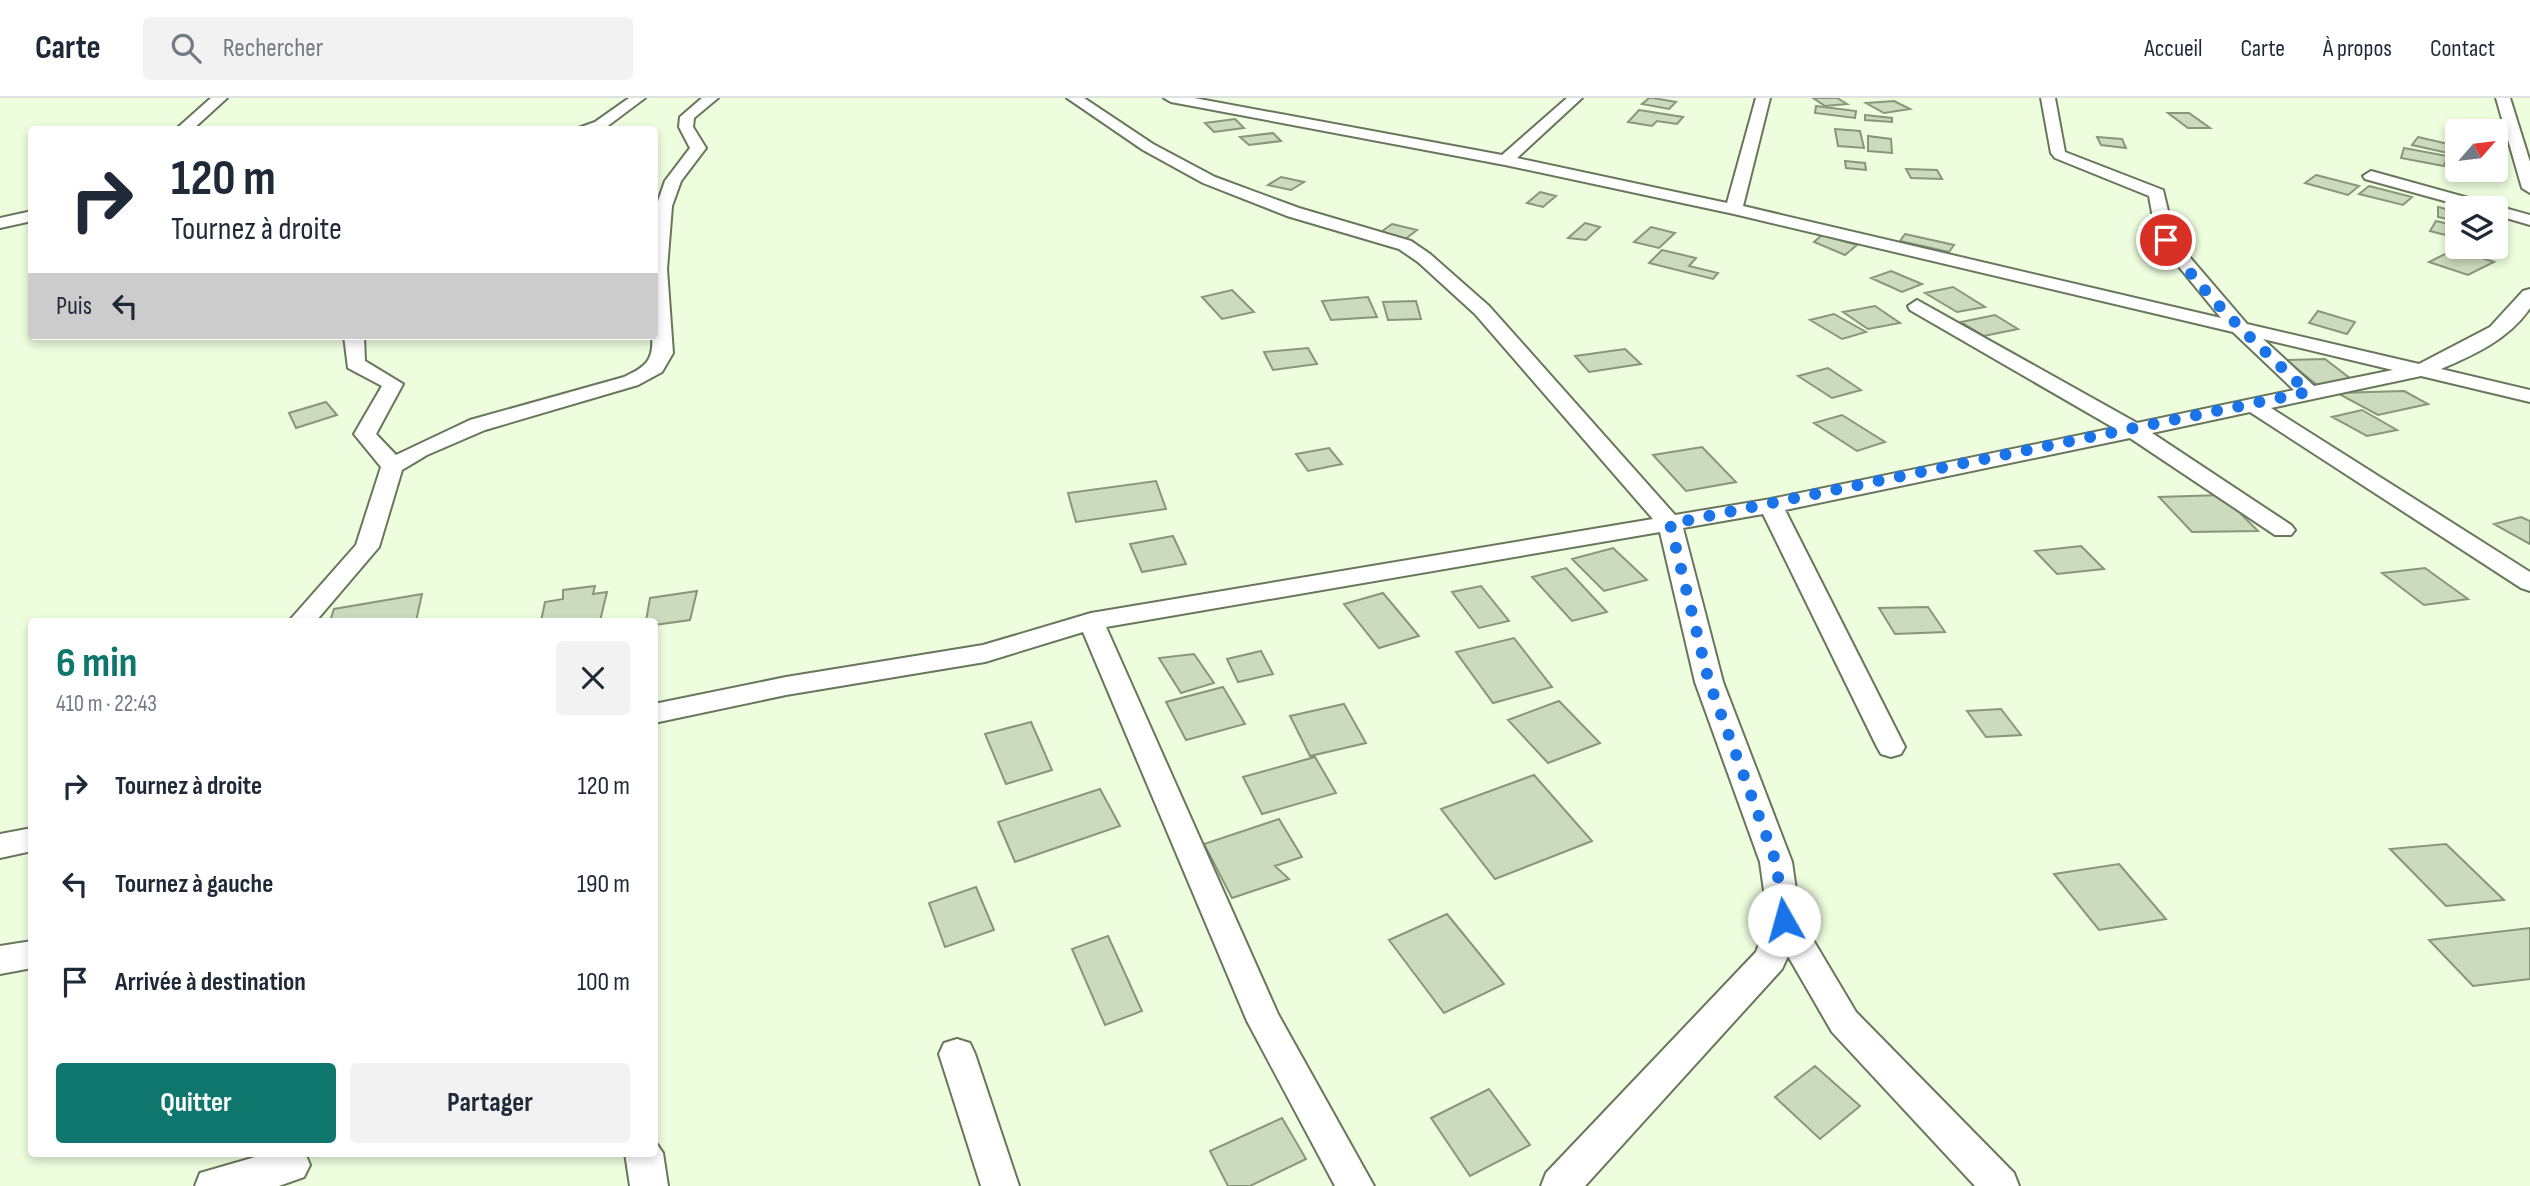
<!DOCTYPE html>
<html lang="fr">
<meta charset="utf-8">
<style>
:root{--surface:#fff;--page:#f2f2f3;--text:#1f2937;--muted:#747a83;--line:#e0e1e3;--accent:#0f766e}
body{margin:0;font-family:"Sofia Sans Condensed",sans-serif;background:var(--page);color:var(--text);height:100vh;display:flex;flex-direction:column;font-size:26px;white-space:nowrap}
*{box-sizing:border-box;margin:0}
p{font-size:23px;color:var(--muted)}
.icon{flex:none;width:38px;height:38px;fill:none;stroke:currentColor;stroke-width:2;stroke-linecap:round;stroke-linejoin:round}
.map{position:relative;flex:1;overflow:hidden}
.panel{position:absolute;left:28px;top:520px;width:630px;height:539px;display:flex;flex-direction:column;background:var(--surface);border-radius:7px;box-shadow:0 4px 10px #0003}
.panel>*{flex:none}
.top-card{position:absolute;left:28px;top:28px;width:630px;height:214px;border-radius:7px;box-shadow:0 4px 10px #0003;background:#fff;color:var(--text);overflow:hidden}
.needle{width:46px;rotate:62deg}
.buttons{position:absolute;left:2445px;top:21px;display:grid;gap:14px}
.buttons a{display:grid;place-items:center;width:63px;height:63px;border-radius:7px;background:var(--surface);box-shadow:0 4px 10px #0003;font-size:35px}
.pin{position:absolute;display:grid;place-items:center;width:60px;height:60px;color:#fff;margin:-30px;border:4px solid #fff;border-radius:50%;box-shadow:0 2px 7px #0007}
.me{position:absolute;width:77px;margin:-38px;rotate:353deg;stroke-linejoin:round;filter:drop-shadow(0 0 5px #0008)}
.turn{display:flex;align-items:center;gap:24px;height:147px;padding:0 28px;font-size:32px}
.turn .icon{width:91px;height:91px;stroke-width:2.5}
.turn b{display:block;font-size:49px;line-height:60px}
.then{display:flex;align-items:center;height:66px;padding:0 28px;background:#0003;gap:14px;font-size:26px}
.round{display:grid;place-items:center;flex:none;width:74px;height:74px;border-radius:7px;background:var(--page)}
.summary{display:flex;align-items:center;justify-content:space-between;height:119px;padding:0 28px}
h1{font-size:42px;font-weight:700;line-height:52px;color:var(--accent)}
.cta{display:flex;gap:14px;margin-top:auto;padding:14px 28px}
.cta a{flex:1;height:80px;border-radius:7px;background:var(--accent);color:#fff;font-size:28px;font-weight:700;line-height:80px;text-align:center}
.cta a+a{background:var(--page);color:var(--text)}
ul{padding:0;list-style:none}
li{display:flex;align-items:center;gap:21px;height:98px;padding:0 28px}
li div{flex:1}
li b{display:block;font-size:26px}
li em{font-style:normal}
header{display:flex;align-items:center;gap:42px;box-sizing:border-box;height:98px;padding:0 35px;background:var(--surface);border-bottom:2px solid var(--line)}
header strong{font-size:33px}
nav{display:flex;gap:38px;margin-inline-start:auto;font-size:24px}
.search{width:490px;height:63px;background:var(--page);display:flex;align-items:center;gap:18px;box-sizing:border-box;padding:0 24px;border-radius:7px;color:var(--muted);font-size:26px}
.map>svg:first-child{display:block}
</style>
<header>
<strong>Carte</strong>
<div class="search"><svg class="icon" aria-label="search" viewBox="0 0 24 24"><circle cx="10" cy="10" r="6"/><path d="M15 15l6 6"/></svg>Rechercher</div>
<nav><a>Accueil</a><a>Carte</a><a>À propos</a><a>Contact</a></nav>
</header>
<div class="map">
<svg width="2530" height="1088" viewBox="0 0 2530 1088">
<rect width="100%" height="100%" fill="#edfdde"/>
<path fill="#ccdbbd" stroke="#88967a" stroke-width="2" d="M1649,0h4l23,4 -7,7 -27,-5z
M1813,0h24l10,6 -22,2z
M1894,3l16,8 -26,4 -18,-10z
M1816,8l40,5 -1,7 -40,-5z
M1639,12l44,7 -6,7 -20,-3 -5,5 -24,-4z
M2168,15h21l21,15h-22z
M1865,17l27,3v4l-27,-2z
M1235,21l9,9 -30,4 -9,-9z
M1835,31l25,2 4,17 -26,-2z
M1273,35l8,8 -32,4 -9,-8z
M1868,38l23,3 1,14 -24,-2z
M2097,39l25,2 4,9 -25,-3z
M2418,39l39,9v9l-45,-10z
M2404,50l43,8 -3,10 -43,-8z
M1845,63l20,2 1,7 -20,-2z
M1906,71l31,1 5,9 -31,-1z
M2316,77l43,11 -11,9 -43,-12z
M1281,79l23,5 -13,8 -23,-5z
M2369,88l43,11 -9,8 -44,-11z
M1540,94l16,4 -13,11 -16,-4z
M2438,109l19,5v9l-19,-4z
M2436,123l21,5v12l-27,-7z
M1585,125l15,4 -14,13 -18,-2z
M1392,126l25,6 -14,11 -25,-7z
M1651,129l24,6 -16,15 -25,-6z
M1905,136l49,11 -5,7 -49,-11z
M1822,137l35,10 -12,10 -31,-13z
M2455,151l39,13 -26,13 -39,-13z
M1662,152l34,8 -7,8 29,7 -5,6 -64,-16z
M1891,173l31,13 -20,8 -31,-14z
M1953,189l32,20 -28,5 -32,-19z
M1232,192l22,22 -32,7 -20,-22z
M1368,199l9,20 -46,3 -9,-19z
M1416,203l5,18 -33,1 -5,-18z
M1875,208l25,17 -32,6 -25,-17z
M2318,213l37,11 -8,12 -38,-11z
M1834,216l32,18 -24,7 -32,-19z
M1995,217l23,14 -34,7 -23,-14z
M1308,250l9,16 -44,6 -9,-18z
M1625,251l16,15 -52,8 -14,-16z
M2325,261l26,20 -34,6 -31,-25z
M1828,270l33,22 -29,8 -34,-22z
M2404,293l24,13 -50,11 -41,-22z
M326,304l11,13 -41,13 -7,-15z
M2362,312l35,20 -30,6 -35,-19z
M1842,317l43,27 -28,9 -43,-28z
M1702,349l34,35 -50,9 -33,-36z
M1329,350l13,16 -34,7 -12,-17z
M1156,383l10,28 -90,13 -8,-29z
M2222,397l36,36 -66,1 -33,-35z
M2521,419l9,4v23l-36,-20z
M1173,438l13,28 -44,8 -12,-28z
M2081,448l23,23 -47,5 -22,-23z
M1613,450l34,32 -43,11 -32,-32z
M1566,470l41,44 -35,9 -40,-44z
M2425,470l43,31 -44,6 -42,-32z
M595,488l-2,8 14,-2 -7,29h-59l4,-19 18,-3v-9z
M1481,488l28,35 -30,7 -27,-36z
M697,493l-7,29 -36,5v-4h-8l4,-23z
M1383,495l36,43 -40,12 -35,-44z
M422,496l-6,27h-86l4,-12z
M1928,509l17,25 -50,2 -16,-26z
M1514,540l38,49 -59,16 -37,-51z
M1261,553l12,23 -35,8 -11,-23z
M1194,556l20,29 -33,10 -22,-35z
M1223,589l22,37 -59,16 -20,-38z
M1559,603l41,42 -52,20 -40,-43z
M1344,606l22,39 -56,13 -20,-40z
M2001,611l20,26 -35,2 -19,-26z
M1031,624l21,48 -46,14 -21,-50z
M1315,659l21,36 -74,21 -19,-37z
M1534,677l58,66 -97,38 -54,-70z
M1100,691l20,37 -105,36 -17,-40z
M1279,721l23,38 -27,9 14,13 -57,19 -28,-54z
M2446,746l58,56 -58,6 -56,-57z
M2119,766l47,55 -67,11 -45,-56z
M976,789l18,43 -49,17 -16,-44z
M1447,816l57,70 -60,29 -55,-73z
M2530,830v51l-57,7 -44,-46z
M1108,838l34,75 -37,14 -33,-76z
M1815,968l45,40 -40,33 -45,-42z
M1489,991l41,56 -60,31 -39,-58z
M1282,1020l24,41 -56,27h-22l-18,-35z"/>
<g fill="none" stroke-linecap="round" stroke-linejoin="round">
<g stroke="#68765b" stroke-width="4">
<path id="minor" d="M211,0h16l-35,32h-17z
M629,0h16l-40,30 -32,2 22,-8z
M702,0h16l-24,20 -1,9 13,21 -25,33 -9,25 -5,63 6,84 -11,19 -24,13 -153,45 -58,25 -25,15 -23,77 -63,74h-27l67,-76 25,-78 -27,-33 28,-48 -34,-18 -4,-32h20l1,25 38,23 -27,50 20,21 74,-35 154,-43c22,-10 30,-17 28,-41h2v-123l11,-32 25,-33 -11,-21 1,-10z
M1067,0h17l69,46 62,33 84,31 112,33 19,13 59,52 186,209 96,-16 343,-71 -204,-118 -2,-4 9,-6 220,123 157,-33 -61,-58 -499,-118 -229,-49 -334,-63 -7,-4h30l308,57 65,-57h15l-65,60 210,45 29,-105h14l-27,108 478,112 -64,-78 -8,-44 -94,-38 -4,-5 -10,-55h14l10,54 98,38 12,50 72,84 172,40 71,-37 33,-36 7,-2v19c-21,31 -56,47 -89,61l89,21v12l-109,-26 -150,32 259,164v19l-9,-3 -271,-176 -98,21 139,92 4,5 -4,5h-16l-145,-97 -345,72 120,237 -4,7 -10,3 -10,-3 -4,-7 -114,-233 -80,14 40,154 69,180 8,56 56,94 158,161 5,13h-44l-143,-154 -44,-76 -6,13 -197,217h-44l5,-13 210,-221 12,-32 -8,-58 -65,-180 -35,-150 -554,95 172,387 96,172h-39l-88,-165 -164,-389 -98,30 -199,33 -132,28v-19l132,-27 197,-32 108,-32 562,-94 -178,-205 -57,-52 -19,-13 -112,-33 -84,-33 -60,-33zM2263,241l130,31 -79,16z
M2496,0h14l20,64v31l-8,-5z
M2371,73l159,44v10l-34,-10v-7h-26l-105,-29 -2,-3z
M32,113v10l-32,7v-10z
M32,730v23l-32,7v-24z
M32,843v27l-32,6v-28z
M957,941l13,4 5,11 44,132h-38l-42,-132 5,-11z
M654,1042l9,13 5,33h-38l-5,-33h29z
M269,1055h36l5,12 -6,12 -25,9h-84l5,-13z"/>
</g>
<use href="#minor" fill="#fff" fill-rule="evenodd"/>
</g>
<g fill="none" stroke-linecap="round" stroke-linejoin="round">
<path stroke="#1a73e8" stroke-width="12" stroke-dasharray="0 21.6" d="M1784,822l-8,-58 -67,-180 -39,-158 638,-132c-50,-47 -103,-94 -142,-152"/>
</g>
</svg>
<div class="buttons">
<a><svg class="needle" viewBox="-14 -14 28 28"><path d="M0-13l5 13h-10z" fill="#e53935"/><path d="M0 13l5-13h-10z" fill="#747a83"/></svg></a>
<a><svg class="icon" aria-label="layers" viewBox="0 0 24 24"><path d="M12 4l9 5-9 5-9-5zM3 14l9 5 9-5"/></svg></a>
</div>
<div class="pin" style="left:2166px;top:142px;background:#d93025"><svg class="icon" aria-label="arrive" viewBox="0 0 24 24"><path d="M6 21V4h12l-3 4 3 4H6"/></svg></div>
<svg class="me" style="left:1784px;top:822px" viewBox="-20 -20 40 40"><circle r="19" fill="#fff"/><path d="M0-13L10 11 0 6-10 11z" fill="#1a73e8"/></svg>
<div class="top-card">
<div class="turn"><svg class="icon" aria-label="right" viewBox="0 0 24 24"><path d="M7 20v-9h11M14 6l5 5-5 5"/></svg><div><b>120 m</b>Tournez à droite</div></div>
<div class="then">Puis<svg class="icon" aria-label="left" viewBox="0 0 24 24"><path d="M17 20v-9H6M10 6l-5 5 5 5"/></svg></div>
</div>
<section class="panel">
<div class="summary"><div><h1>6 min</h1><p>410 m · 22:43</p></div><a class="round"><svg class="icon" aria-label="close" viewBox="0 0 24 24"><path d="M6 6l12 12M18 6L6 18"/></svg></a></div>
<ul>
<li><svg class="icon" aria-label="right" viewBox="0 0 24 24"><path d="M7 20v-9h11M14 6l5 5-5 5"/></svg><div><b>Tournez à droite</b></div><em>120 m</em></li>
<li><svg class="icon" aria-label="left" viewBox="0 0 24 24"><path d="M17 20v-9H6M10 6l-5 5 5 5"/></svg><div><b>Tournez à gauche</b></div><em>190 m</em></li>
<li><svg class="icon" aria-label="arrive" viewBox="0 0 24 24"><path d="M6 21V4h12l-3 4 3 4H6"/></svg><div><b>Arrivée à destination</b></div><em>100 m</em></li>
</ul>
<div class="cta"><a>Quitter</a><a>Partager</a></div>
</section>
</div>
